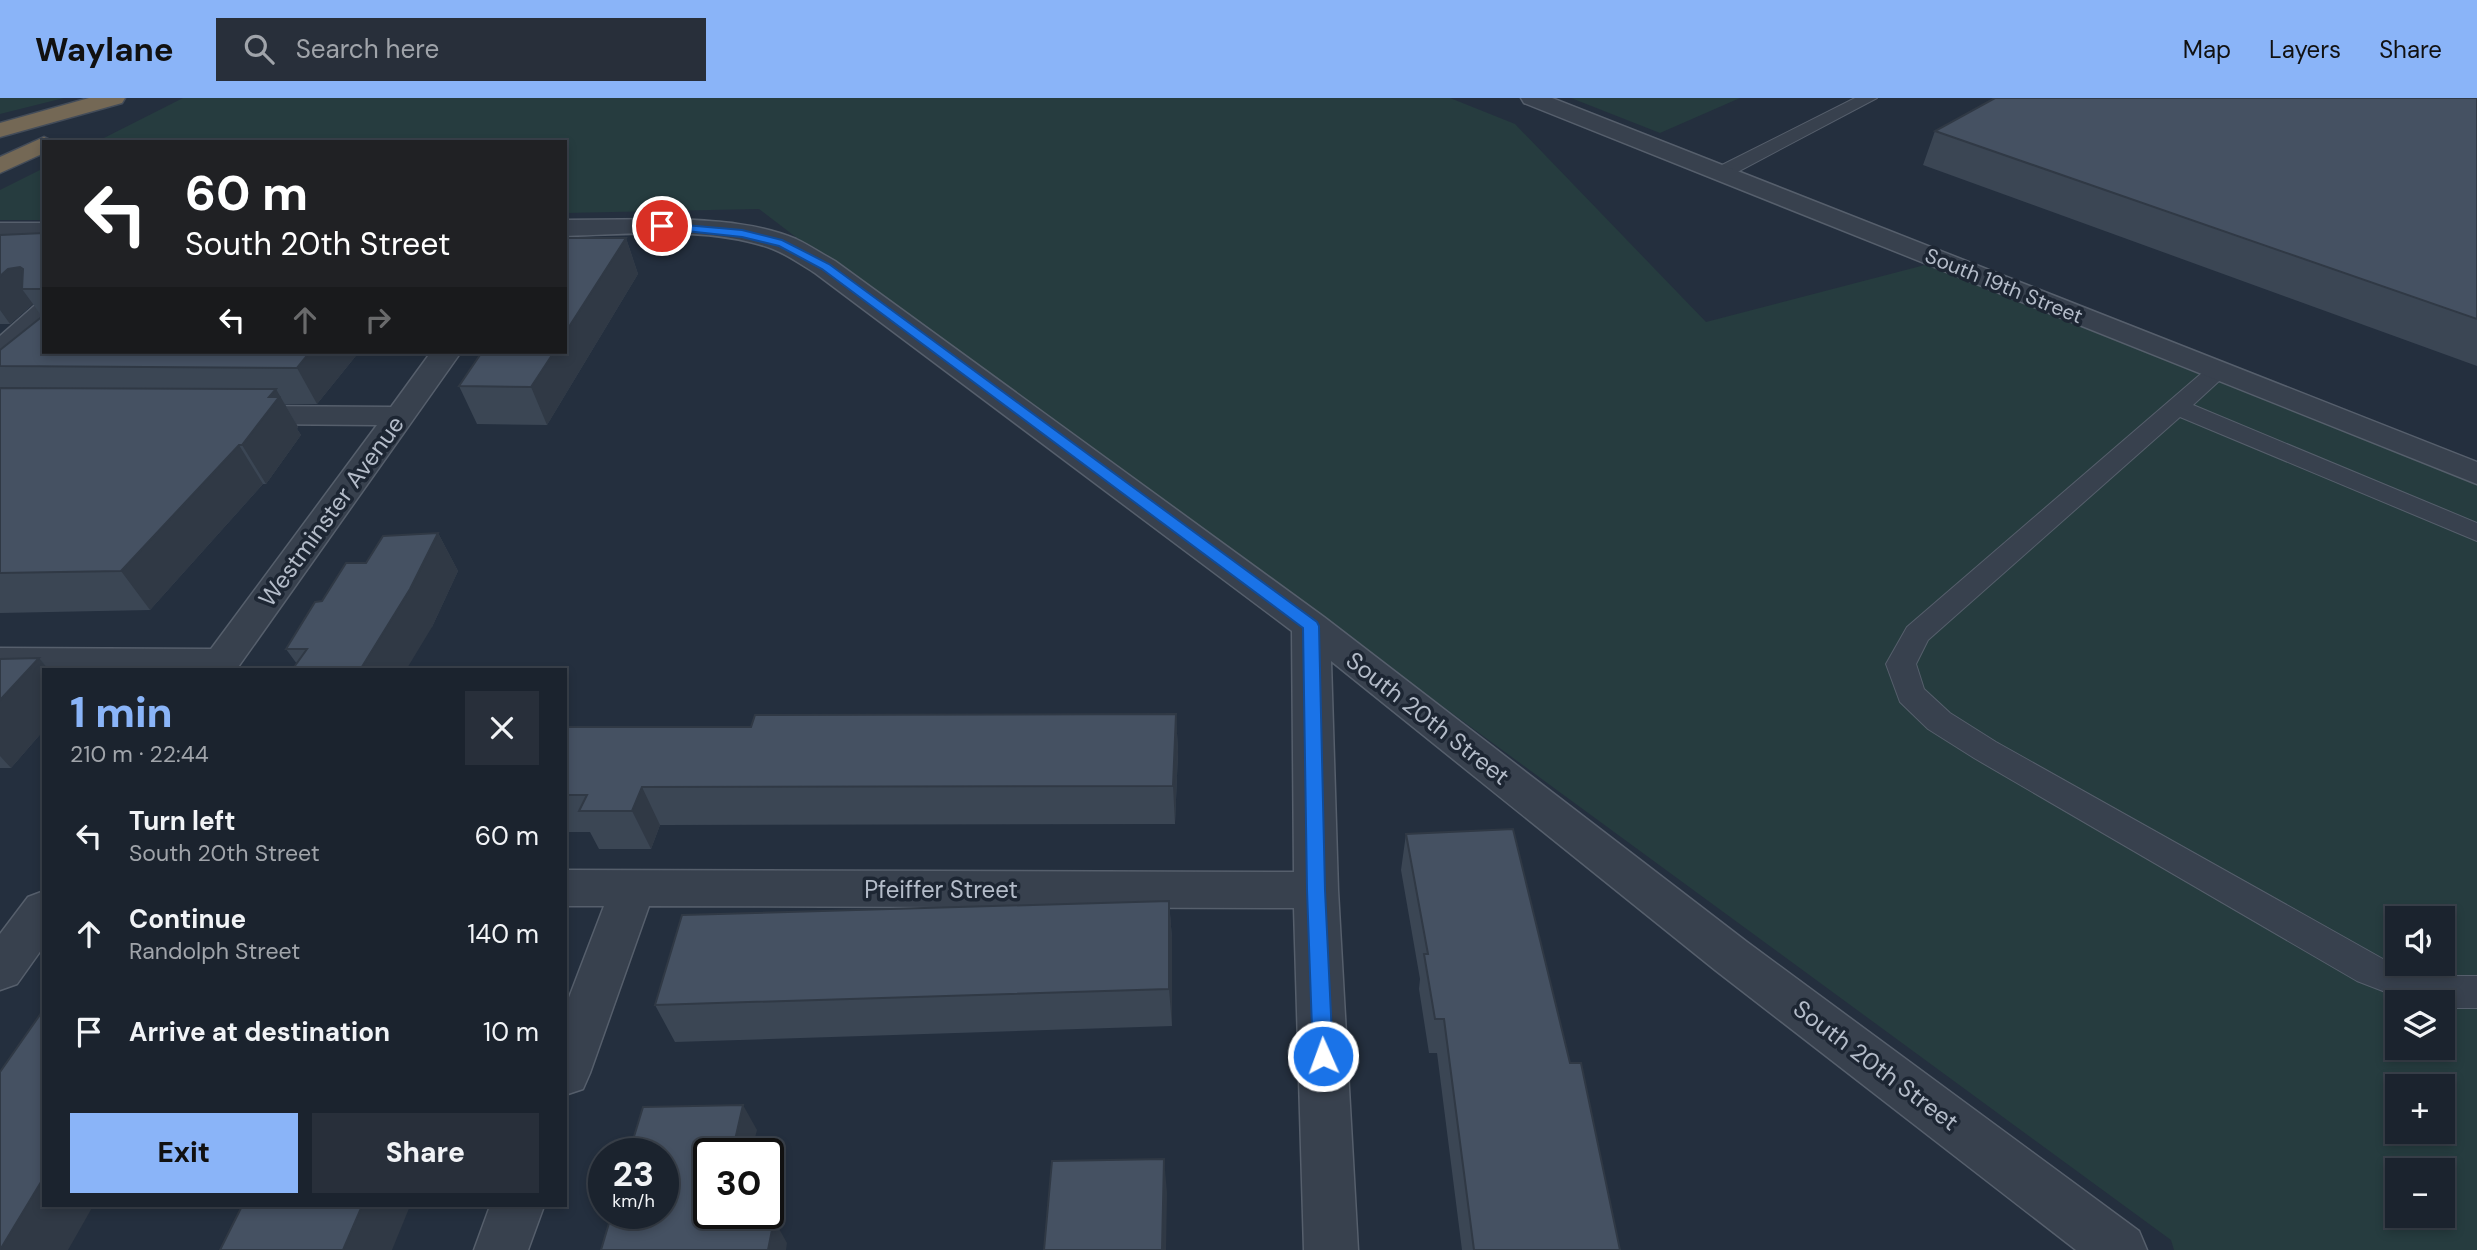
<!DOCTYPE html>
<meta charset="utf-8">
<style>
:root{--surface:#1b232e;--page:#282f3a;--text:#f1f3f6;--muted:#a0a4aa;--line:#39404a;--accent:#8ab4f8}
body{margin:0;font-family:"DM Sans",sans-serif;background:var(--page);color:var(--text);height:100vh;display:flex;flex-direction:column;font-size:26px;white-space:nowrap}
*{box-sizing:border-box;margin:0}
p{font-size:23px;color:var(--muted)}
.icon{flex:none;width:38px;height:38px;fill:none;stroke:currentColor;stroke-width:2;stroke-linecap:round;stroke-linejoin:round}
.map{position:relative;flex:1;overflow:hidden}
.side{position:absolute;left:42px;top:570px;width:525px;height:539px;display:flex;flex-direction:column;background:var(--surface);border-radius:0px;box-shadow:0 4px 10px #0003,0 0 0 2px var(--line)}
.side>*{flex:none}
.hud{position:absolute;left:42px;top:42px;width:525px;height:214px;border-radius:0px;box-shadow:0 4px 10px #0003,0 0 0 2px var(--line);background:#202124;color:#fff;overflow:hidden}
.tools{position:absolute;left:2385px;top:808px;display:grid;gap:14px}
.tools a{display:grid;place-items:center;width:70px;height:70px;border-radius:0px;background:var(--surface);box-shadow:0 4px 10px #0003,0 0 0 2px var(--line);font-size:35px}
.speed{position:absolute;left:588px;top:1040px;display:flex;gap:14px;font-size:35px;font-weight:700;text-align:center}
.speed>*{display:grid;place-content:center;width:91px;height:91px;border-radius:50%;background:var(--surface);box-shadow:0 4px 10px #0003,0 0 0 2px var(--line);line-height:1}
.speed small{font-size:18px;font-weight:400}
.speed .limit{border:4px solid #111;border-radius:10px;background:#fff;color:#111}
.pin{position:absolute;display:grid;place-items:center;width:60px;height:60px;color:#fff;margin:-30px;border:4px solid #fff;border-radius:50%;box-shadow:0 2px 7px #0007}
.me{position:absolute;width:77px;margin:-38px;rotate:358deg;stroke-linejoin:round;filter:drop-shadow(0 0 5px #0008)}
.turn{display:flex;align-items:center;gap:24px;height:147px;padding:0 28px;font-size:32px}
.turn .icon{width:91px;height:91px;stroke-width:2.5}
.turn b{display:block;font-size:49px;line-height:60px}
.lanes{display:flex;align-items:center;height:66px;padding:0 28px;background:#0003;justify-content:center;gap:35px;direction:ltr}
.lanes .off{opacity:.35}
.round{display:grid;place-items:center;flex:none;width:74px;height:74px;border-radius:0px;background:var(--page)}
.head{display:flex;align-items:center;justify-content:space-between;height:119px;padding:0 28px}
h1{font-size:42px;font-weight:800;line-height:52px;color:var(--accent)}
.primary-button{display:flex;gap:14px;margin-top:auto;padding:14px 28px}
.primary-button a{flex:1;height:80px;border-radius:0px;background:var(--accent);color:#111;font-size:28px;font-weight:800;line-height:80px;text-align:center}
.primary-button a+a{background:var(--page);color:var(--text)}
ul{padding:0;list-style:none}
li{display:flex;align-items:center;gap:21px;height:98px;padding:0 28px}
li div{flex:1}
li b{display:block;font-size:26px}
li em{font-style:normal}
header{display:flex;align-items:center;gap:42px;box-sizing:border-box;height:98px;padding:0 35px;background:var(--accent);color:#111}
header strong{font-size:33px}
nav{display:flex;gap:38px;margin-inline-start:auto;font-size:24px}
.search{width:490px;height:63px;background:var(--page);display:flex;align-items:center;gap:18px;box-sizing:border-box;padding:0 24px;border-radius:0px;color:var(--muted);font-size:26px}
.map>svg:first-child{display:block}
</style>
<header>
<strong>Waylane</strong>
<div class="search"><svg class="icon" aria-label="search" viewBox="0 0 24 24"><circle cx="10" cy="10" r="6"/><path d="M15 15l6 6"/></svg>Search here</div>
<nav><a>Map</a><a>Layers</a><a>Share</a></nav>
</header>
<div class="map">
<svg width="2477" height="1152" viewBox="0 0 2477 1152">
<rect width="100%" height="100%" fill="#242f3e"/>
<path fill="#263c3f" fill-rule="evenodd" d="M0,0h64l-64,16z
M183,0h1267l65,26 191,198 238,-62 533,212v778h-303l-3,-10 -763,-559 -138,-82 -511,-390 -194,4v-71h-469zM2398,821h45v45h-45zM2398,905h45v45h-45zM2398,989h45v45h-45zM2398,1073h45v45h-45z
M1571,0h169l-80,35z
M44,70v52h-44v-30z"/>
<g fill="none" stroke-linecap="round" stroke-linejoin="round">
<g stroke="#565f6c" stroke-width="2">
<path id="lane" d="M1855,0h22l-149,79h-14l-2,-4 2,-4z
M2218,266l8,2 4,5 -37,34 284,118v18l-297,-124 -252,223 -12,24 8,25 26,24 46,29 387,217 45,17h49v32h-34v-5h-29l-57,-22 -383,-223 -46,-29 -28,-27 -14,-38 21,-37 303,-261z"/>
</g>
<g stroke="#565f6c" stroke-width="3">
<path id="street" d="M1521,0h31l925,364v22l-953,-381z
M675,121c40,2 84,4 121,20 13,6 26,15 39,22l489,356 423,325 392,289 8,19h-71l-361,-280 -384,-309 7,229 20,360h-54l-10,-342 -645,-2 -59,167 -7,16 -18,6v-87l39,-102h-39v-36l729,2 -2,-241 -477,-358c-13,-8 -27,-18 -42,-24 -61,-23 -143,-15 -208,-13v-16z
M0,125h44v16h-44z
M44,206v24l-34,30 -10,3v-25l34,-30z
M431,254h30l-225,318h-192v5l-44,-1v-26l211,1 166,-224 -137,-1 -11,-2 -5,-7 5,-7 11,-2 151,1z
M44,793v55l-27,38 -17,6v-56l28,-37z
M490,1108h54l-16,44h-54z"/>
</g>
<g stroke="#434c59" stroke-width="3">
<path id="highway" d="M89,0h36l-3,5 -122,34v-14z
M44,39l10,5h-10v11l-44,20v-16z"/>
</g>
<use href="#lane" fill="#38414e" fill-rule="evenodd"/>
<use href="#street" fill="#38414e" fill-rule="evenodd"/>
<use href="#highway" fill="#746855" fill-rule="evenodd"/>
</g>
<path fill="#3b4654" d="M2477,0v268l-554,-201 12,-34z
M44,135v119h315l-42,52h-32l13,23 -1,2 4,6 -35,49h-3l-113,126 -150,3v-263l42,-33 -9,-13 -23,20h-10v-89z
M626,140l12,36 -91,151 -70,-1 -18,-38z
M438,435l20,38 -26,56 -135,37 -11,-15 36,-48 44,-38z
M39,560l10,12h-5v60l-33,38h-11v-109z
M1176,616l2,38 -3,72 -515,1 -9,24h-52l-9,-17h-25v-105h186z
M1406,736l164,229 50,187h-158l-25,-197h-8l-10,-64 1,-10 -19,-109z
M1169,803l3,38v87l-497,16 -20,-37z"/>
<path fill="#303945" d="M626,140l12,36 -91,151 -16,-38 23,-35h11v-19z
M20,169l15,22h-13l11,15 -23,20 -10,-14v-34l8,-7z
M310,254h49l-42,52 -20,-36z
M276,291l22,38 -1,2 4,6 -35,49 -24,-39 27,-48z
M239,347l24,39 -113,126 -29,-39z
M438,435l20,38 -26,56 -26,43h-46z
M39,560l10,12h-5v60l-33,38 -11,-12v-56z
M1176,616l2,38 -3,72 -2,-38z
M642,689l18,38 -9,24 -19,-38z
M1169,803l3,38v87l-3,-37z
M743,1007l14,25 -6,23h-19z
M1164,1061l3,34 -1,57h-4z
M44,1079v29h49l-25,44h-68z
M362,1108h48l-18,44h-49z
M717,1115h20l-7,31 -15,-24z
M774,1122l13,23 -1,7h-18z"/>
<path fill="#455162" stroke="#303945" stroke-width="2" d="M1995,0h482v221l-542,-188z
M44,135v56h-22l1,-20 -3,-2 -12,2 -8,7v-41z
M565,140h61l-61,95z
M44,217v37h266l-13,16 -297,-2v-16z
M482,254h72l-23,35 -72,-1z
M0,290l276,1 -7,8h10l-37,48h-3l-118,126 -121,2z
M438,435l-28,56 -50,81h-68l15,-21h-21l29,-47 7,-1 24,-38h20l17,-27z
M39,560l-39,42v-41z
M1176,616l-3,72 -531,1 -10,24h-53l8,-16h-22v-68h186l4,-12z
M1513,731l57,234h11l39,187h-146l-30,-231h-9l-11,-65h4l-22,-120z
M1169,803v88l-514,16 27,-90z
M44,911v168l-44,73v-178z
M743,1007l-11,48h-23v60h8l-2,7h59l-6,30h-167l11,-37h51v-60h-34l14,-46z
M1164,1061l-2,91h-118l8,-89z
M242,1108h120l-19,44h-123z"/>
<path fill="#1a73e8" stroke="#114b97" stroke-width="2" d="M662,125l80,7 40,10 47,24 488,358 2,4 6,264 8,166 -3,6 -7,3 -7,-3 -3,-6 -6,-166 -4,-262 -481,-359 -43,-23 -37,-9 -84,-9 -2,-2z"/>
<g text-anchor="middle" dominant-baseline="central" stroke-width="7" stroke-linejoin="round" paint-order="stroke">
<g font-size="21" fill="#b4bcc9" stroke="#1d2633">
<text transform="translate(2004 188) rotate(22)">South 19th Street</text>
</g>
<g font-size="24" fill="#b4bcc9" stroke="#1d2633">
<text transform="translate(331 413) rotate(-54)">Westminster Avenue</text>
<text transform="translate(1428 620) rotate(38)">South 20th Street</text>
<text x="941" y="791">Pfeiffer Street</text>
<text transform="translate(1876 967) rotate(37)">South 20th Street</text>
</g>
</g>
</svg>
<div class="tools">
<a><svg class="icon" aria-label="sound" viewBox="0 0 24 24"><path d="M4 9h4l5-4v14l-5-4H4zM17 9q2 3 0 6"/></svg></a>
<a><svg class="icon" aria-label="layers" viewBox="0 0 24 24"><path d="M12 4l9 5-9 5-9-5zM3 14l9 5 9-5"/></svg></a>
<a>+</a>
<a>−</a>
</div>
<div class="speed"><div>23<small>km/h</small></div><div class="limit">30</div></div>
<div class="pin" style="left:662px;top:128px;background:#d93025"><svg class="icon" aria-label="arrive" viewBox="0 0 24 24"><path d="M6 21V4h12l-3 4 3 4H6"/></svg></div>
<svg class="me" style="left:1323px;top:958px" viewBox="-20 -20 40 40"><circle r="17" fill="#1a73e8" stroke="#fff" stroke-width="3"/><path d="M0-11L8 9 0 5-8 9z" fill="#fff"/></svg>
<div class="hud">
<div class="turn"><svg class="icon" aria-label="left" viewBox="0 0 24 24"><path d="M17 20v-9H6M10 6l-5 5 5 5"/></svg><div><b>60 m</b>South 20th Street</div></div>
<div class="lanes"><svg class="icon" aria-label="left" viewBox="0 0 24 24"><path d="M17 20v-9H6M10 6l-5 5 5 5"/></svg><svg class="icon off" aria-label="ahead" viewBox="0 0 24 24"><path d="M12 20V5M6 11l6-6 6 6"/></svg><svg class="icon off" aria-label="right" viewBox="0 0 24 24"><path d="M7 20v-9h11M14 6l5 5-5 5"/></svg></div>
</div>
<section class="side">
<div class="head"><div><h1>1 min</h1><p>210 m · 22:44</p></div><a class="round"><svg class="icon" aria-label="close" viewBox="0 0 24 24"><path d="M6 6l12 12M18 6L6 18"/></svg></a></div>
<ul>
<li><svg class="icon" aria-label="left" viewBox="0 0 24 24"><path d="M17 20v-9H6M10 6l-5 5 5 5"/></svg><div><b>Turn left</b><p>South 20th Street</p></div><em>60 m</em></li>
<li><svg class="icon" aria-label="ahead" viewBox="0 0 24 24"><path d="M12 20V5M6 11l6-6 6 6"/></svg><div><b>Continue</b><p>Randolph Street</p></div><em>140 m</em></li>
<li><svg class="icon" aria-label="arrive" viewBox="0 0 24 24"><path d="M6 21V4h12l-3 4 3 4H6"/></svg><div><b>Arrive at destination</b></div><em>10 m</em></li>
</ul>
<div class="primary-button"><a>Exit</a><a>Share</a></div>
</section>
</div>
